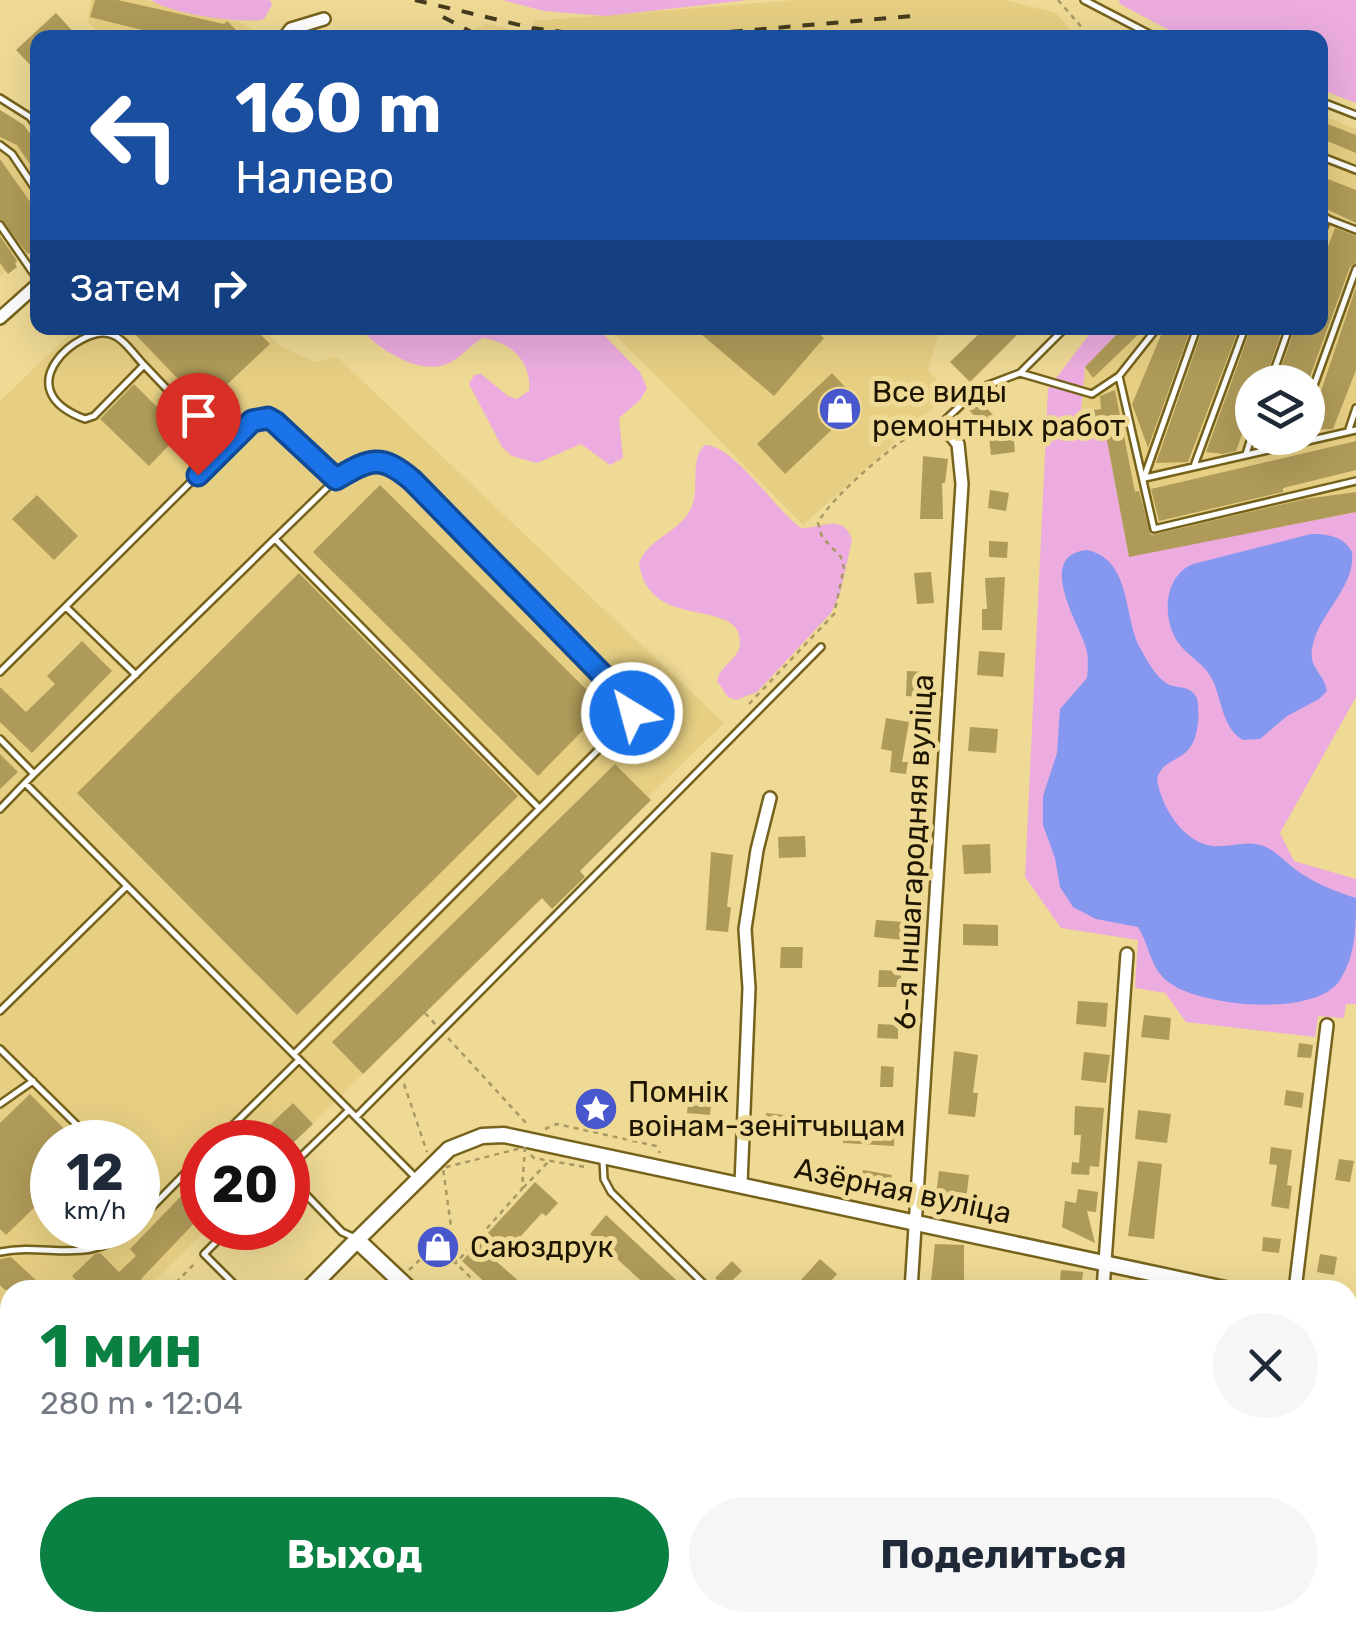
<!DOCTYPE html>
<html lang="ru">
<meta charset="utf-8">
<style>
:root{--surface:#fff;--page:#f6f6f7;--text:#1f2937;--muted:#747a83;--accent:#0b8043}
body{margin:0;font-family:Rubik,sans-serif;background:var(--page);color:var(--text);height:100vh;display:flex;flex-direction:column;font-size:38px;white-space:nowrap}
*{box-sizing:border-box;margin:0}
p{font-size:32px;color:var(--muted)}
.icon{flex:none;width:55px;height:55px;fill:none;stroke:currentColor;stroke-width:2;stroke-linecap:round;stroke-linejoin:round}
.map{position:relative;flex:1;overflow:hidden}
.details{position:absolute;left:0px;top:1280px;width:1358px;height:352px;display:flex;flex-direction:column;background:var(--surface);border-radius:30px 30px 0 0;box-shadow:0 10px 40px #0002}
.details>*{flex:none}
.banner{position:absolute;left:30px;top:30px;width:1298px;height:305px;border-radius:20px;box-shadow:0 10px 40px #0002;background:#1a4fa0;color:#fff;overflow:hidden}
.fabs{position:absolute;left:1235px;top:365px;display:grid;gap:20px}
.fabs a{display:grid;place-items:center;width:90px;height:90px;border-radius:50%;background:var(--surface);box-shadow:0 10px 40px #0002;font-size:50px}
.speed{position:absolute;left:30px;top:1120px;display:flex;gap:20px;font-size:50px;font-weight:700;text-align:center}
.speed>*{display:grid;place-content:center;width:130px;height:130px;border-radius:50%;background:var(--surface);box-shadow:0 10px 40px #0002;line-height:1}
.speed small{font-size:25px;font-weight:400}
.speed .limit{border:15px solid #d22;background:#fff;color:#111}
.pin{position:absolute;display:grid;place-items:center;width:85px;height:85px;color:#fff;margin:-102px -42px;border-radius:50% 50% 50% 0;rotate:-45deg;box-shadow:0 0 10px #0007}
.pin .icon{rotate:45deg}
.me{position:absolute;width:110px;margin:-55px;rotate:323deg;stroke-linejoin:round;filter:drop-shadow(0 0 8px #0008)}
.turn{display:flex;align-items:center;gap:35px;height:210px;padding:0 40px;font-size:45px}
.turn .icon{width:130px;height:130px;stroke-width:2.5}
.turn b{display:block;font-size:70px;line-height:85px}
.then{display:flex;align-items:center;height:95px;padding:0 40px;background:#0003;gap:20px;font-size:38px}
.round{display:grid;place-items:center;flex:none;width:105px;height:105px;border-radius:52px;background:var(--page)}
.overview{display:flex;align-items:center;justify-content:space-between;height:170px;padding:0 40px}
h1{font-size:60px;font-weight:700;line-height:75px;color:var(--accent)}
.action{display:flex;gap:20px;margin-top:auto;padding:20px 40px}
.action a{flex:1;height:115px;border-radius:60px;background:var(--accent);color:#fff;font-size:40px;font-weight:700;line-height:115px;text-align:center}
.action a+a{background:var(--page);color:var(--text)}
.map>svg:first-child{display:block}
</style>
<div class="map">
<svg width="1356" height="1632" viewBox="0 0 1356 1632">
<rect width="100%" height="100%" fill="#eed995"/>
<path fill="#e6cf83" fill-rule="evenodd" d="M91,0h54l97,23 22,14h-162l-14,-15z
M796,0h209l51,13 21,24 -625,1 35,-14 45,10 2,-13z
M0,110l24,15 14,20 -1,102 -37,29z
M1320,114l36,15v383l-227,45 -24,-126 -20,2 -4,-21 4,-45 38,-39h197zM1252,382h56v56h-56z
M76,328h186l18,18 35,16 22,-5 387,366 -76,74 -33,-33 -282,278 30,32 -50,50 -21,-20 -40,38h-50v48l-3,9 3,4v25h6l-63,62h-135v83l-10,-5v-967zM52,1142h86v86h-86z
M609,328h340l-12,11 -9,31 21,23 -146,132z
M292,1622l36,1 40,7 6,-8h220l10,10h-320z"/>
<path fill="#ecacdf" d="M151,0h119l2,5 -8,14c-22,6 -95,-6 -113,-19z
M502,0h246l-142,16 -62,-5z
M1119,0h237v103l-36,-14v-51l-138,-1 -62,-33z
M360,328h237l43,44 7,16 -7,12 -21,18 4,40 -13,7 -29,-21 -44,19 -25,-7 -10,-9 -33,-63 5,-9 7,-1 27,22 9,3 12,-8c3,-29 -18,-49 -46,-53 -14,7 -23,22 -39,27 -28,9 -67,-17 -84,-37z
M1094,328h29l-38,39 -4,45 5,20 19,-2 24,126 227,-44v185l-76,136 14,28 62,18v125h-10l-2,14 -26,-2 -3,21 -129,-15 -21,-29 -30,-5 3,-48 -77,-12 -36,-51 23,-488z
M705,445c30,1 70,65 96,83 20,1 42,-16 51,12l-12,54 -9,19 -74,79 -21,8 -8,-3 -11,-16c3,-17 23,-21 23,-39 0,-46 -92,-9 -101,-79 10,-26 43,-31 53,-57 8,-20 -3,-47 13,-61z"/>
<path fill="#8597ef" d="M1311,534c16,0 33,2 41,18 4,36 -35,62 -40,97 -3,20 12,24 15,42l-8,8 -32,17 -27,23 -17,1c-21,-12 -21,-41 -31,-61 -8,-16 -22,-21 -32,-34 -19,-24 -17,-69 13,-81z
M1087,550c45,10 36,66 53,98 7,12 17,32 30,37 12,4 19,0 27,13 3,16 2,43 -11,54 -13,11 -22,9 -29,26 3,27 26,65 56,68 19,2 36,-8 55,2 11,6 20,16 31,24 17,12 38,20 57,26 0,30 0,56 -16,82 -24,38 -142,27 -173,1 -17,-14 -18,-37 -29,-54l-42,-8 -23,-12 -13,-20 -5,-29 -12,-33v-29l14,-43 3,-44 27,-31c1,-12 2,-22 -2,-33 -8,-24 -49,-90 2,-95z"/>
<path fill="#af9b59" d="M95,0h23l106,24 3,-3 17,17h-95l1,-6 -60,-15z
M56,13l23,25h-41v35l-22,-23z
M0,110l24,15 14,20v31l-21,-31 -17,-8z
M1320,121l36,14v18l-36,-15z
M0,159l38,54v35l-10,6 -28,-35z
M1320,176l36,14v33l-36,-17z
M1335,228l21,8v27l-6,4 -42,115v-6l-3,6h-29l19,-54h25v-60z
M0,236l17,25 -2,2 2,4 -9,7 -8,-11z
M1356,287v83l-23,59 -25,1z
M129,328h125l16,16 -66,62z
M694,328h118l12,10 -50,58z
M985,328h39l-54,54 -20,-20z
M1123,328h22l-52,50 -8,-11z
M1164,328h27l-43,120 -16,-44z
M1203,328h36l-51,134 -32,1z
M1251,328h32l-19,54h-12v24l-16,45 -13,3 -17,-2z
M832,373l28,30 -75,71 -28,-30z
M134,384l48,48 -33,34 -49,-47z
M1115,390l20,102 4,-1 12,44 154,-36 51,-7v20l-227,45 -24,-127 -20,3 -4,-21 20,-3 -1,-13z
M978,398l15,17 -11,9 -15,-16z
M1013,434l2,18 -24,3 -2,-18z
M1356,441v29l-73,18v4l-124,29 -8,-32z
M923,456l25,3 -3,24h-3l1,36h-23z
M380,485l225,223 -67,68 -225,-224z
M990,490l19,3 -3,18 -18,-3z
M37,495l41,41 -24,24 -42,-41z
M989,541l19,1 -1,16 -18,-1z
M931,572l3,31 -17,1 -3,-31z
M299,573l219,223 -221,219 -220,-222z
M1005,577l-3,53h-20v-21h5l-2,-31z
M82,641l30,30 -80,82 -32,-31v-35l26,25 29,-28 -8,-8z
M979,651l26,2 -2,24 -26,-2z
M907,671l20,1 -2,25 -19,-1z
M886,718l23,4 -7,40h6l-2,12 -16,-2 2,-21 -11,-2z
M970,727l28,2 -2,24 -28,-2z
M0,754l18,18 -18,17z
M615,764l36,36 -71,71 5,6 -33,32 -10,-11 -179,176 -31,-32z
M805,836l1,21 -27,1 -1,-21z
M990,844l1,29 -27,1 -2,-29z
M711,852l22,3 -6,52h4l-3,25 -22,-2z
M876,920l29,2 -1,18 -30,-3z
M963,924l35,1v21l-35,-1z
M781,947h22l-1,21h-22z
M879,970l22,1v16h-23z
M1078,1001l30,2 -2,24 -30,-3z
M1144,1015l27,3 -2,22 -28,-3z
M878,1024l20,1v14l-21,-1z
M1299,1043l14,2 -2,13 -14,-1z
M954,1051l24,4 -5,38h5l-3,24 -27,-3z
M1084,1052l26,3 -4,28 -25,-3z
M881,1066l13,1 -1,20h-13z
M689,1090l23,2 -2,23 -23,-2z
M1286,1090l18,3 -2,15 -18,-3z
M30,1094l47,48h-25v75l-13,-14 -33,32 -6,-6v-106z
M293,1103l20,21 -19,18h-42z
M1075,1106l29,2 -5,59 -9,-1 -1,9 -18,-1 1,-12 7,1 2,-28h-7z
M1138,1110l33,4 -4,29 -32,-4z
M766,1113l20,2 -1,16 -21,-2z
M872,1118l23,1 -1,27 -51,-3 1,-14 27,2z
M1271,1147l21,3 -5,35 5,1 -3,23 -18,-3 6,-41 -8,-1z
M1339,1159l15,2 -4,21 -15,-2z
M1138,1161l24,3 -8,75 -26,-3z
M863,1170l29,5 -3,19 -29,-4z
M939,1171l30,4 -4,33 -30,-5z
M535,1182l23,21 -12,13 -4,-3 -45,49 32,28h-36l-31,-29z
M1078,1189l20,3 -2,20 -9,-1 8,32 -33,-16 3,-26 11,2z
M184,1193l18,18v4l-61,64 4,4 -7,7h-53l-13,-14 23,-22 5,-1 19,19 17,-16 -6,-7z
M606,1215l81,75h-36l-61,-56z
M1263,1237l18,2 -2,14 -17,-2z
M935,1244l29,1v45h-34z
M1320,1254l17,3 -3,18 -17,-3z
M11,1257l27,25 -8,8h-25l-5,-5v-26z
M820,1259l17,15 -14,16h-31z
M732,1261l10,10 -17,17 -10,-10z
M1061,1270l22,2 -2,18h-22z"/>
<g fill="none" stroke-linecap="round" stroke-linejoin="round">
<g stroke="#75631d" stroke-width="10">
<path id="service" d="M1084,0l73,38
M0,98l30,19 8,11
M1320,101l36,14
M0,145l12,9 26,39
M1320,156l36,14
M1320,216l36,14
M0,225l38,55
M1320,238l7,-20
M144,365c-9,-9 -21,-28 -34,-31 -30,-9 -106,55 -25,85l9,-3 50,-51 80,84
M1020,373l72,21 27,-18 38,-48
M1119,376l35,153 202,-48
M1270,382l19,-54
M1308,402l48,-133
M944,421l34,-32 42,-16 45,-45
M1349,429l7,-21
M1246,454l6,-19
M1194,466l51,-138
M1145,475l52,-147
M1145,478l211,-48
M275,539l264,269
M66,607l70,68
M0,672l252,-251 16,-3 68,61c21,-13 39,-25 63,-10l228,230 4,14 -2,6 -335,335
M0,739l34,35 -9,9
M34,774l302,-295
M0,809l25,-26 324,327 -61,59
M0,1011l127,-125
M0,1049l94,93
M0,1104l33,-23
M349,1110l68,69
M356,1117l465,-470
M216,1142l83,-82
M603,1161l1,18 7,13 99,98
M288,1176l54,56 13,6
M138,1186l17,18 47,-48
M138,1221l17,-17
M230,1228l-26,26 36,36
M0,1252c48,-10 90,15 131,-24
M0,1474l10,-9
M162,1622l10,10
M360,1622l18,4 3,-4
M671,1622l10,10"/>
</g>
<g stroke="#75631d" stroke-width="16">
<path id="minor" d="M284,38l7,-9 33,-10
M0,318l38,-34
M741,1184l8,-196 -4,-59 12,-79 13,-52
M911,1290l51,-806 -4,-40 -16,-20
M1103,1290l24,-336
M1295,1290l32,-265
M0,1419l10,10
M878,1632l2,-10
M1071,1632v-10
M1269,1632l1,-10"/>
</g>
<g stroke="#75631d" stroke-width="19">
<path id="tertiary" d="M357,1240l92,-91 33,-13 22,-1 726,155
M1348,1315l8,2"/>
</g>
<g stroke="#75631d" stroke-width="20">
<path id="secondary" d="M308,1290l49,-50 53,50
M0,1580l10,-10
M0,1615l10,-10
M781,1622l11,10"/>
</g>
<path stroke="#a89863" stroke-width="2.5" stroke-dasharray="5 5" stroke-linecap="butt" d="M1058,0l33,38
M749,704l85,-90 10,-46 -3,-11 -19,-20 -4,-14c14,-28 84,-86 112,-100
M425,1013l11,12
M448,1038l79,86
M404,1084l23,68
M545,1129l12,-5 99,22 4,7
M525,1147l-3,42 -66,74 -13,-95z
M531,1155l3,3 51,9
M523,1188l26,-27
M409,1270l17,-16 30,9 27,27
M1242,1282l38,8
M169,1290l27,-28
M0,1372l10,5
M0,1395l10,-1
M1,1486l9,9
M0,1515l10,-10
M615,1622l11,10
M750,1622l11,10
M842,1622l11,10
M94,1632l8,-10
M275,1632l9,-10"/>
<use href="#service" stroke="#fff" stroke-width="5"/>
<use href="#minor" stroke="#fff" stroke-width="11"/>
<use href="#tertiary" stroke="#fff" stroke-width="14"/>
<use href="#secondary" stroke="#fff" stroke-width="15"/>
<path stroke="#463c1d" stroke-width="4" stroke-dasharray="12 12" stroke-linecap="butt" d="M415,0l117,28 76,10
M443,17l40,21
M659,38l254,-22
M835,328l4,3"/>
</g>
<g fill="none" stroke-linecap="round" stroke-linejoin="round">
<g stroke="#114b97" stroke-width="25">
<path id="route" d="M198,475l54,-54 16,-3 7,4 61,57c34,-20 45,-26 77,2l214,219 5,13"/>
</g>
<use href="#route" stroke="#1a73e8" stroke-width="18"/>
</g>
<defs>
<g id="shop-disc" transform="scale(2.25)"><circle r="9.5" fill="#4957cc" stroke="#eed995"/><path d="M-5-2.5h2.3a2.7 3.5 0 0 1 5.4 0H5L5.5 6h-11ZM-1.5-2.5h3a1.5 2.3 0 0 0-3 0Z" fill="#fff"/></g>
<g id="sight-disc" transform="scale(2.25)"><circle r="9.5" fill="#4957cc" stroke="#eed995"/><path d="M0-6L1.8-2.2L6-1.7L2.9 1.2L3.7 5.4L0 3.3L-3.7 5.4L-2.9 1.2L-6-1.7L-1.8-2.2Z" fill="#fff"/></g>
</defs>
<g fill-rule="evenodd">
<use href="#shop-disc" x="840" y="409"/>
<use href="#sight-disc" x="596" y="1109"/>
<use href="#shop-disc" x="438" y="1247"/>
</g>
<g text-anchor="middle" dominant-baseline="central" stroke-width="10" stroke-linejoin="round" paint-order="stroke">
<g font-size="30" fill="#1e1600" stroke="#eed995" text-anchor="start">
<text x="872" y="392">Все виды<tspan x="872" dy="34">ремонтных работ</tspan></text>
<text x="628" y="1092">Помнік<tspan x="628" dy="34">воінам-зенітчыцам</tspan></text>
<text x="470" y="1247">Саюздрук</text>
</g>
<g font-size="30" fill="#1e1600" stroke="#eed995">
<text transform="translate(914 852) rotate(-87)">6-я Іншагародняя вуліца</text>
<text transform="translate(903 1191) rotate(12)">Азёрная вуліца</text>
</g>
</g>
</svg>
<div class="fabs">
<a><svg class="icon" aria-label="layers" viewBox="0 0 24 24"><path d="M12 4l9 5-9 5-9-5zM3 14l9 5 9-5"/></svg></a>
</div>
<div class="speed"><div>12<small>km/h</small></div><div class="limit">20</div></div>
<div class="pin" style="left:198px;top:475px;background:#d93025"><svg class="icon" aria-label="arrive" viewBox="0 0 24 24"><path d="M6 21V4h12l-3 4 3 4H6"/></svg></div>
<svg class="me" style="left:632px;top:713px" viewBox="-20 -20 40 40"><circle r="17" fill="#1a73e8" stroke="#fff" stroke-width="3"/><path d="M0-11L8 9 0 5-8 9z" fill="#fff"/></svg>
<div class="banner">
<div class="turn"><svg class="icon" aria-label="left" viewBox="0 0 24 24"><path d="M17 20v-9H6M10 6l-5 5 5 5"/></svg><div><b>160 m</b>Налево</div></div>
<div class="then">Затем<svg class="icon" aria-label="right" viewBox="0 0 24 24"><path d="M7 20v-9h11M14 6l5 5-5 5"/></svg></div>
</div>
<section class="details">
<div class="overview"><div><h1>1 мин</h1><p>280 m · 12:04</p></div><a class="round"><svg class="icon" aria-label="close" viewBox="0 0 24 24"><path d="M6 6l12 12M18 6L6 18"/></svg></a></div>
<div class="action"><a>Выход</a><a>Поделиться</a></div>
</section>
</div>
